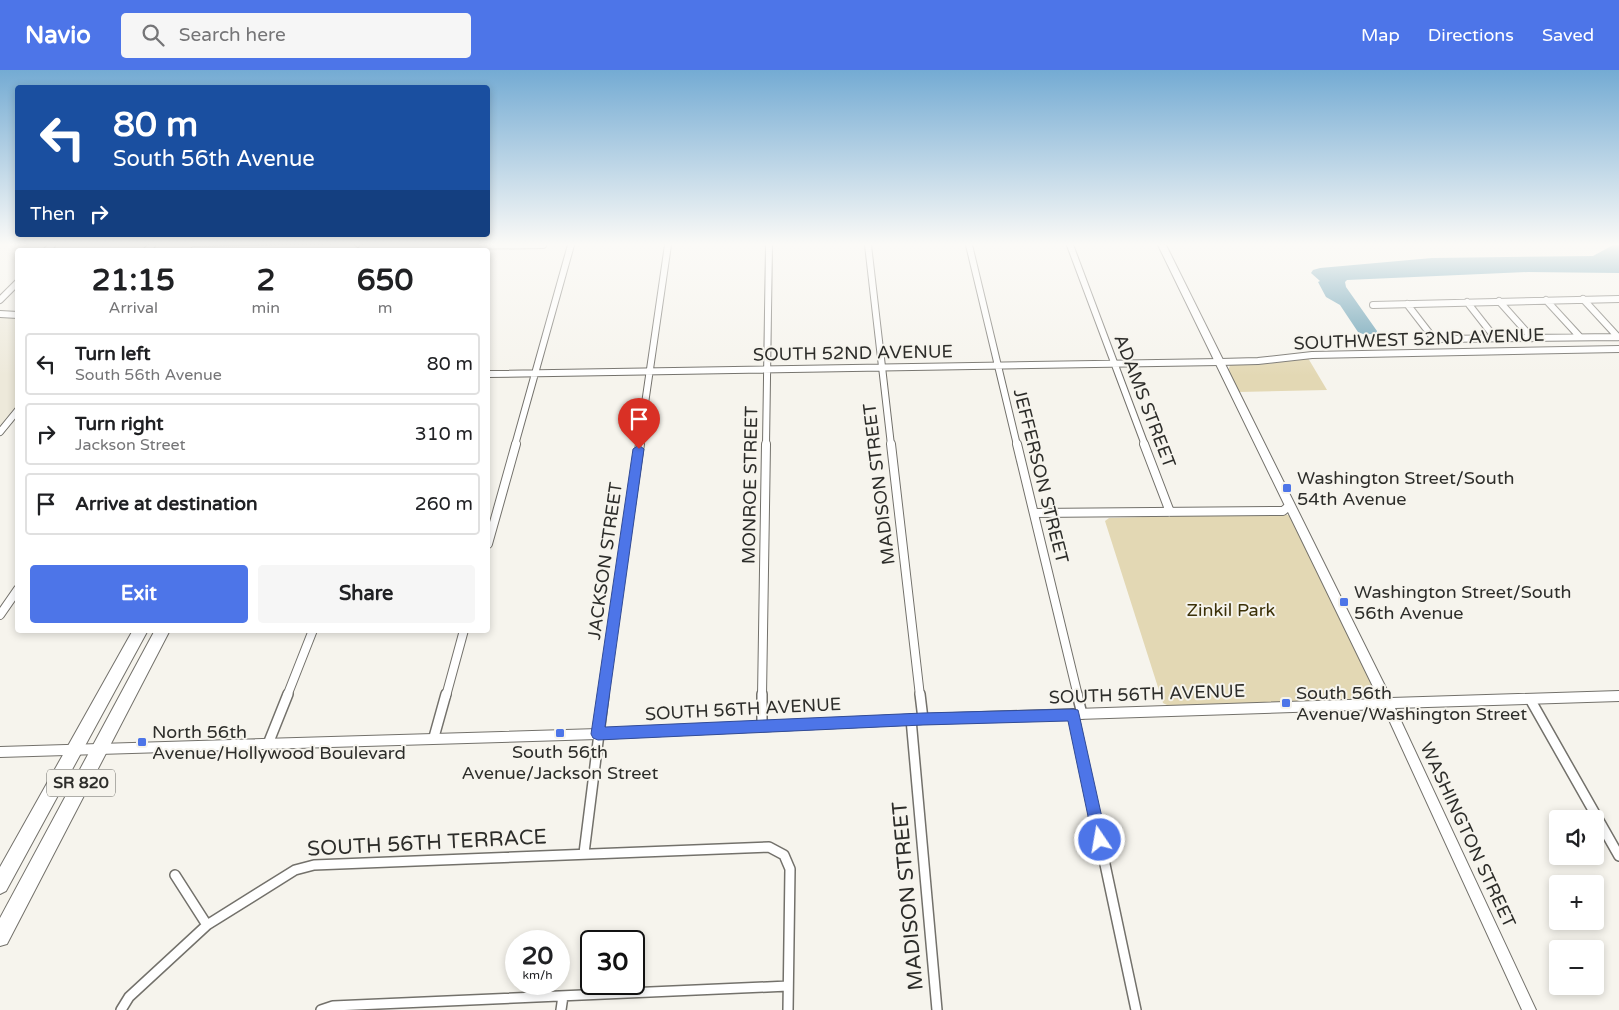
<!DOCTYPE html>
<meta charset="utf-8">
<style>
:root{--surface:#fff;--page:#f6f6f6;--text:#202124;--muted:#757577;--line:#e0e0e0;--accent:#4d75e8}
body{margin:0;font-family:"Varela Round",sans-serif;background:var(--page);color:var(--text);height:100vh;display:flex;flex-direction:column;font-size:19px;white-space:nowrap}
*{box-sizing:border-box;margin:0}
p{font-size:16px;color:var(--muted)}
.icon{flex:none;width:28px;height:28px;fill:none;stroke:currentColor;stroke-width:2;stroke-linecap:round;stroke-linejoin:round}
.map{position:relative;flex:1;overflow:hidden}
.drawer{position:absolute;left:15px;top:178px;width:475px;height:385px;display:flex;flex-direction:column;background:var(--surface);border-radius:5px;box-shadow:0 2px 8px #0003}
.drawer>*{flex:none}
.top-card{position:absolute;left:15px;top:15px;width:475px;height:152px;border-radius:5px;box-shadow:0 2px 8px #0003;background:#1a4fa0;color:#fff;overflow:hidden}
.tools{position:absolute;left:1549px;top:740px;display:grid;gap:10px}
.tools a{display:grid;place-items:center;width:55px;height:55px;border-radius:5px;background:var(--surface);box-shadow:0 2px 8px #0003;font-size:25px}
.speed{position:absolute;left:505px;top:860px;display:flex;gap:10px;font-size:25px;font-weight:700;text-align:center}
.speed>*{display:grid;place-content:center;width:65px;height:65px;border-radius:50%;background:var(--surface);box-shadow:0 2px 8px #0003;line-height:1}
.speed small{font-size:12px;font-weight:400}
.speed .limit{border:2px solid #111;border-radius:8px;background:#fff;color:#111}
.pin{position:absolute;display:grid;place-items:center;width:42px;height:42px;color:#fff;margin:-51px -21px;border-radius:50% 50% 50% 0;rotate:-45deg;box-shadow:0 0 5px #0007}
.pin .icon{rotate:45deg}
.me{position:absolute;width:55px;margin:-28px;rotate:348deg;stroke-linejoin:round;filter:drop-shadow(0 0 4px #0008)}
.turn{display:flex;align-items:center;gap:18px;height:105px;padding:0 15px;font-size:22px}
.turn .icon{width:65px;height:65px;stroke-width:2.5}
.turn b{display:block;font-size:35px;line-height:42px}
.then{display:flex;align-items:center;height:48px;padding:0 15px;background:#0003;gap:10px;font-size:19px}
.eta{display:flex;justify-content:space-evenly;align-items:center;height:85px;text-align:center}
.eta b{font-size:30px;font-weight:700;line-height:35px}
.action{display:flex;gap:10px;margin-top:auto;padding:10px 15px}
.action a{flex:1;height:58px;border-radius:5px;background:var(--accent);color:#fff;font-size:20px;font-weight:700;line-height:58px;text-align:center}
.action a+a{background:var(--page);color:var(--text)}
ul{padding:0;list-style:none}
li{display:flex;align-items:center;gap:15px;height:62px;margin:0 10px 8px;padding:0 5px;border:2px solid var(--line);border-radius:5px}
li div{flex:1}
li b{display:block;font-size:19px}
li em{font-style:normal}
header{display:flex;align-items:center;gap:30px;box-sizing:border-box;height:70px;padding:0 25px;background:var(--accent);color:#fff}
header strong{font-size:24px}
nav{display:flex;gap:28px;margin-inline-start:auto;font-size:18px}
.search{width:350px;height:45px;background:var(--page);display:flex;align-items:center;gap:12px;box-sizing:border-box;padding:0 18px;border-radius:5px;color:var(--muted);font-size:19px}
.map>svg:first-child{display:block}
</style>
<header>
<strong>Navio</strong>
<div class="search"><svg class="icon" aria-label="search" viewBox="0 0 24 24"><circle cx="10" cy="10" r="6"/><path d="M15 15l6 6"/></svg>Search here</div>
<nav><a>Map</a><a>Directions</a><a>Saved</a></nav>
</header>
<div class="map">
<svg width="1619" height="940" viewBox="0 0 1619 940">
<rect width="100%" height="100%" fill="#f6f4ed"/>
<path fill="#ede9da" d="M0,244l18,3 -1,93 -11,15h-6z"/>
<path fill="#e3d8b4" d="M1308,288l19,32 -89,2 -10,-21 2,-6 37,-1z
M1280,443l11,3 82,172 -3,8 -5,2 -192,10 -10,-5 -58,-182 4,-3z"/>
<path fill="#669eb3" d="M1613,175h6v28l-91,-1 -181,8 -2,2 1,5 31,44 -1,3h-13l-5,-2 -18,-27 -14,-8 -8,-15 2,-1 -9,-8 2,-3 7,-2 112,-10 161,-2z"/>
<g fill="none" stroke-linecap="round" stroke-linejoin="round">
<g stroke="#73716b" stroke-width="8">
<path id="minor-far2" d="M868,175l23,200
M969,175l48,200
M1070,175l75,200
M365,177l178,-2
M47,180l5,-5
M147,180l5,-5
M194,180l156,-3
M1583,229l35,38
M0,230l18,-18
M1546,230l34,37
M1499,231l33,37
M1467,232l29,37
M1407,234l27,35 185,-2
M1373,235l246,-6
M0,244l18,1
M488,304l732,-12 38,-1 54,-6 307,-6
M0,362l18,-22
M515,375l56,-200
M639,375l29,-200
M766,375l3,-200"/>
</g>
<g stroke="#73716b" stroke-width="10">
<path id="minor-far1" d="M891,374l29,252
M1017,374l61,252
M1144,374l26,68
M1034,443l249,-2 6,-5
M488,474l28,-100
M0,545l18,-26
M287,626l26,-66
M446,626l18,-66
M603,626l37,-252
M762,626l4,-252"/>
</g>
<g stroke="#73716b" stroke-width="12">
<path id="minor" d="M920,624l3,25
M1077,624l5,20
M1530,629l89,157
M1073,644l63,296
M911,649l26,291
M762,656v-32
M434,667l12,-43
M268,674l20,-50
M584,783l20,-159
M175,805l32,50
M121,940l8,-13 78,-72 88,-55 19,-5 455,-18 15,8 6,14 -2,141
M321,940l12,-4 455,-20
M561,940l2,-14"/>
</g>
<g stroke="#73716b" stroke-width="2">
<path id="tertiary" d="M1158,175h8l225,453 228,-7v10l-224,7 141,302h-14l-138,-301 -461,15 -325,15 -598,18v-10l598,-18 325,-15 456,-15z"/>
</g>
<g stroke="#73716b" stroke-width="2">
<path id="trunk" d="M346,175h8l4,4 3,-4h10l-3,5h-20l-3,-3z
M133,560h15l-142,261 -6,3v-27z
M155,560h15l-163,314 -7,2v-28z"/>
</g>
<use href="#minor-far2" stroke="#fff" stroke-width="6"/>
<use href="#minor-far1" stroke="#fff" stroke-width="8"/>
<use href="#minor" stroke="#fff" stroke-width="9"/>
<use href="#tertiary" fill="#fff" fill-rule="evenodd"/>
<use href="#trunk" fill="#fff" fill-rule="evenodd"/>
</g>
<linearGradient id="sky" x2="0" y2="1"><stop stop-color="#74abd3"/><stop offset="0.57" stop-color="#fbfaf7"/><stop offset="1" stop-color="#fbfaf7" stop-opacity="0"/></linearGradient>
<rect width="1619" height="306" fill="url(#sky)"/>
<path fill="#4d75e8" stroke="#324c97" d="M639,375l5,4 -39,278 318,-14 150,-4 5,1 1,4 28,126 -2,5 -5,2 -5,-2 -2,-5 -25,-119 -145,4 -325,15 -5,-2 -2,-4 42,-285z"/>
<g fill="#4d75e8" stroke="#f6f4ed" stroke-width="2">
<rect x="1282" y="413" width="10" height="10" rx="2.5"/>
<rect x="1339" y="527" width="10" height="10" rx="2.5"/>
<rect x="1281" y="628" width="10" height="10" rx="2.5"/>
<rect x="555" y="658" width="10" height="10" rx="2.5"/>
<rect x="137" y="667" width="10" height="10" rx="2.5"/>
</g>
<g text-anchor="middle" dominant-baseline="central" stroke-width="4" stroke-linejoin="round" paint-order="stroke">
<rect fill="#f6f4ed" stroke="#696964" stroke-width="1" x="47" y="699.5" width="68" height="27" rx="4"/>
<g font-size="16" font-weight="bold" fill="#2d2d2a">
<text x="81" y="713">SR 820</text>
</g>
<g font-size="18" fill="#2d2d2a" stroke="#f6f4ed">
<text transform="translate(1419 269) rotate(-2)">SOUTHWEST 52ND AVENUE</text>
<text transform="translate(853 283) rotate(-1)">SOUTH 52ND AVENUE</text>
<text transform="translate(1145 331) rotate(69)">ADAMS STREET</text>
<text transform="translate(1041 406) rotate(76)">JEFFERSON STREET</text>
<text transform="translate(879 414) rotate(-97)">MADISON STREET</text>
<text transform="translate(750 415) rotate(-89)">MONROE STREET</text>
<text transform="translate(605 491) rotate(-82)">JACKSON STREET</text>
<text transform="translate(1147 624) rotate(-2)">SOUTH 56TH AVENUE</text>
<text transform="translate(743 639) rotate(-3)">SOUTH 56TH AVENUE</text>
<text transform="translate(1468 765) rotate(65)">WASHINGTON STREET</text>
</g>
<g font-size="18" fill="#2d2d2a" stroke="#f6f4ed" text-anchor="start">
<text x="1297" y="408">Washington Street/South<tspan x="1297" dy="21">54th Avenue</tspan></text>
<text x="1354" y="522">Washington Street/South<tspan x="1354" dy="21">56th Avenue</tspan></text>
<text x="1296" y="623">South 56th<tspan x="1296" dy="21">Avenue/Washington Street</tspan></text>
<text x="152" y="662">North 56th<tspan x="152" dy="21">Avenue/Hollywood Boulevard</tspan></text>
<text x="560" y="682" text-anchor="middle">South 56th<tspan x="560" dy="21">Avenue/Jackson Street</tspan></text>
</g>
<g font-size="18" fill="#3b3007" stroke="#f6f4ed">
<text x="1231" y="540">Zinkil Park</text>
</g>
<g font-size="21" fill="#2d2d2a" stroke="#f6f4ed">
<text transform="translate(427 773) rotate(-3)">SOUTH 56TH TERRACE</text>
<text transform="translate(908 826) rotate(-95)">MADISON STREET</text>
</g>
</g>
</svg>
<div class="tools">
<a><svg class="icon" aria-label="sound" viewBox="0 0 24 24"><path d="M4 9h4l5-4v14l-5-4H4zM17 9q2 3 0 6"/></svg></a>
<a>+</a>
<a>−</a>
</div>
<div class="speed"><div>20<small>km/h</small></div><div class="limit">30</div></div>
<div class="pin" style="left:639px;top:379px;background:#d93025"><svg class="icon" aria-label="arrive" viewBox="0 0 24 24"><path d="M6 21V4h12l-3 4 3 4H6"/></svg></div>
<svg class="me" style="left:1100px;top:770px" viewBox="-20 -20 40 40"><circle r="17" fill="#4d75e8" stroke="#fff" stroke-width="3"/><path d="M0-11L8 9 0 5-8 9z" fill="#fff"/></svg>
<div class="top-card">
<div class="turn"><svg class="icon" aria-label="left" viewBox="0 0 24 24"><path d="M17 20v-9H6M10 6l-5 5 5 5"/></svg><div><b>80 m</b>South 56th Avenue</div></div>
<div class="then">Then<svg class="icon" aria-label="right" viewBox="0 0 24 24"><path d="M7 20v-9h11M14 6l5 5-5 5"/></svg></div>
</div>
<section class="drawer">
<div class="eta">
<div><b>21:15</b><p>Arrival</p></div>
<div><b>2</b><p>min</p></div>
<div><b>650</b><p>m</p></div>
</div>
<ul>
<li><svg class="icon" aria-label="left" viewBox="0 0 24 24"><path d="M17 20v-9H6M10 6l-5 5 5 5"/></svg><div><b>Turn left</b><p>South 56th Avenue</p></div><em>80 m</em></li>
<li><svg class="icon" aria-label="right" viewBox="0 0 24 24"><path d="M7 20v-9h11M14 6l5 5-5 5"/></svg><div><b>Turn right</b><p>Jackson Street</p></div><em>310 m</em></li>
<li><svg class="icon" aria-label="arrive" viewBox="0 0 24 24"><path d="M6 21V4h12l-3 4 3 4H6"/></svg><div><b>Arrive at destination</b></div><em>260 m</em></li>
</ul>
<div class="action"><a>Exit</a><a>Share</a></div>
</section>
</div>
